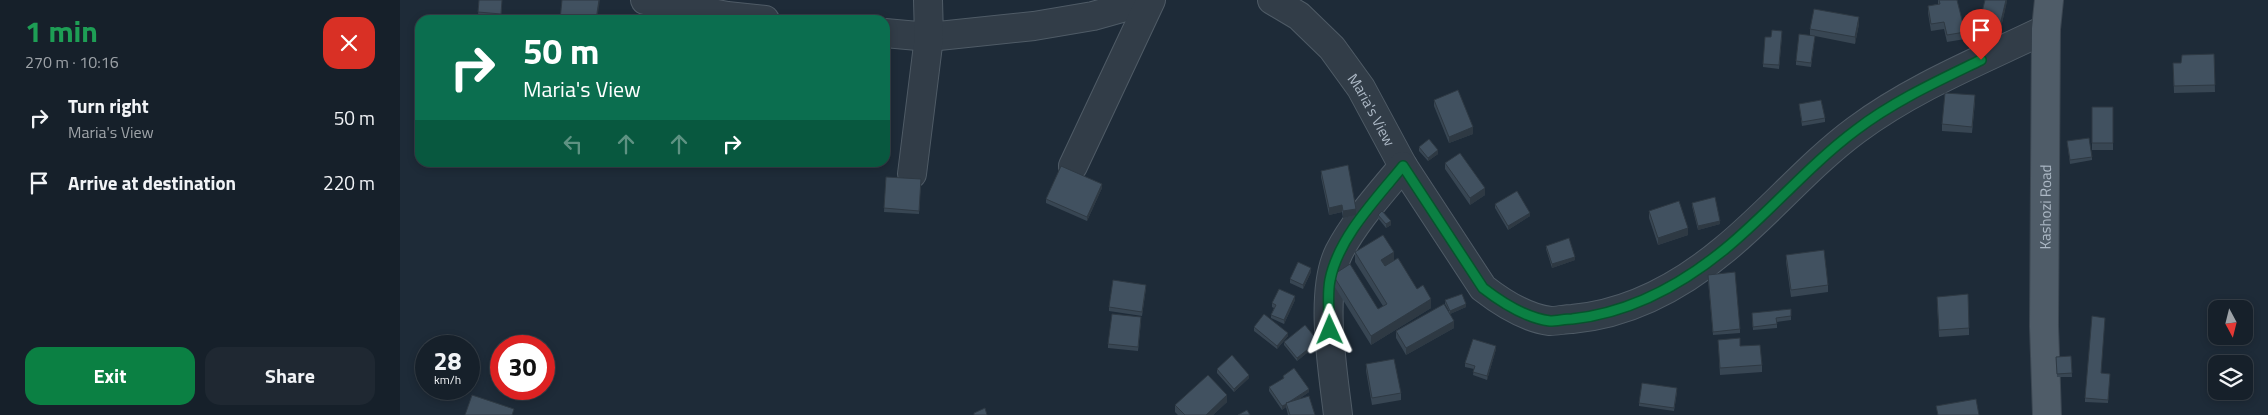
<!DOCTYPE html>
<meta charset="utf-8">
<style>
:root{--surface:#16202a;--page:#1f2832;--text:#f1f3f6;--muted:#9ea3a8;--line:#353e47;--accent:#0b8043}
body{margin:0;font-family:"Titillium Web",sans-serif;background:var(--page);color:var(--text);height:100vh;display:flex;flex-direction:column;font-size:19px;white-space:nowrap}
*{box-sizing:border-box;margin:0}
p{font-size:16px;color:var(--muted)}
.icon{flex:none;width:28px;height:28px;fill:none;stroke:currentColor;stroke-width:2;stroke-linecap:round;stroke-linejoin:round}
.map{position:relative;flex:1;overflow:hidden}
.drawer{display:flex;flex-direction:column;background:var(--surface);width:400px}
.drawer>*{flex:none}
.hud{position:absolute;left:15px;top:15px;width:475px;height:152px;border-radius:15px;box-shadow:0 2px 8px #0003,0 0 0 1px var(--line);background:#0b6e4f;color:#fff;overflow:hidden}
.needle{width:32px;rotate:173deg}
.buttons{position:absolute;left:1808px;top:300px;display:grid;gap:10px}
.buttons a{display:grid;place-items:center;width:45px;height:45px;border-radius:10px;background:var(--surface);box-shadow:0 2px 8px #0003,0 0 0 1px var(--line);font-size:25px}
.speed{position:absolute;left:15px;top:335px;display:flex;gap:10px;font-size:25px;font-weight:700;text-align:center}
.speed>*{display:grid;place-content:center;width:65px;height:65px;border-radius:50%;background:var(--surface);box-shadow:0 2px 8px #0003,0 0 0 1px var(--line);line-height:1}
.speed small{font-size:12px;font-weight:400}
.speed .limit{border:8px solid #d22;background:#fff;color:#111}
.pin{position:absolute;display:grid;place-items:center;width:42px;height:42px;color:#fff;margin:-51px -21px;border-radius:50% 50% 50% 0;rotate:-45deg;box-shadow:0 0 5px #0007}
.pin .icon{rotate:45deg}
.me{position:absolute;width:55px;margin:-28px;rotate:359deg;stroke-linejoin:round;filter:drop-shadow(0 0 4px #0008)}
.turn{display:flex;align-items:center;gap:18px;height:105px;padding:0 25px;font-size:22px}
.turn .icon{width:65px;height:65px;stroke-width:2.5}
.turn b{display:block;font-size:35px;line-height:42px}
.lanes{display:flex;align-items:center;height:48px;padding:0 25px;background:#0003;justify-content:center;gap:25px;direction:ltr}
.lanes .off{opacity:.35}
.round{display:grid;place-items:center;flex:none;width:52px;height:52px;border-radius:15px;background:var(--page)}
.summary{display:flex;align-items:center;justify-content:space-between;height:85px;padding:0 25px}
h1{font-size:30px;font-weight:700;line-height:38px;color:#1e9e55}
.action{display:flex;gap:10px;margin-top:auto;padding:10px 25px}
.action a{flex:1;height:58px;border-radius:15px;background:var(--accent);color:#fff;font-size:20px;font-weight:700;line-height:58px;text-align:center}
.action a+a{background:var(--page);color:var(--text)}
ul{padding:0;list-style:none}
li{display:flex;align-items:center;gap:15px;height:65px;padding:0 25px}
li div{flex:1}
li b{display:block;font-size:19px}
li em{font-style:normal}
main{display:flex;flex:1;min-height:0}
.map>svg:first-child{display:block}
</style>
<main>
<section class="drawer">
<div class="summary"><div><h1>1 min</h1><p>270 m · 10:16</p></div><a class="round" style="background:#d93025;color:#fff"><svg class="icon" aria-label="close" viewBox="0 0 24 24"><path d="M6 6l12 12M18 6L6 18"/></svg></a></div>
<ul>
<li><svg class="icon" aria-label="right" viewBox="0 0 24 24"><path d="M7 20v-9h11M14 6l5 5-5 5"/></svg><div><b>Turn right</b><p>Maria's View</p></div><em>50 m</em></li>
<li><svg class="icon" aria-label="arrive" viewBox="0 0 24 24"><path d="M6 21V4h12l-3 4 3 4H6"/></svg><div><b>Arrive at destination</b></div><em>220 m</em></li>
</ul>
<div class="action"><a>Exit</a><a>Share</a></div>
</section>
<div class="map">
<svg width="1868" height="415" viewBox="0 0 1868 415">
<rect width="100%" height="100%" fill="#1e2b38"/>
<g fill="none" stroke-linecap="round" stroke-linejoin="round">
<g stroke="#4f5b66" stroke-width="30">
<g id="minor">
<path d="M245,0l82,16 38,4"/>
<path id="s1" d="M872,0l27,16 33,32 29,40 42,78 80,122c18,14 43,30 67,33 7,0 15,-2 22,-2 57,-5 110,-34 153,-70 45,-37 85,-85 131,-119 58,-43 126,-70 190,-101"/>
<path d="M485,33l44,4 105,-11 59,-10 57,-16"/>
<path d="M673,166l78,-166"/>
<path d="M512,174l17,-137 -1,-37"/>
<path d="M938,415c-5,-44 -19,-123 1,-163 16,-31 42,-59 64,-86"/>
</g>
</g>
<g stroke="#3b4651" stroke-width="30">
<g id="major">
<path id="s2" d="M1647,415l-3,-89 2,-297 3,-29"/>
</g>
</g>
<use href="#minor" stroke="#323d48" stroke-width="28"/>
<use href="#major" stroke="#4f5c68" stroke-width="28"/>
</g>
<path fill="#384653" d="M79,0h23l-1,17 -23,-1z
M1538,0h19l8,32v7l-18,3 -3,-13 -13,2 -3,-18v-7l10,-2z
M1607,0l-7,32 -20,-5v-7z
M1459,24l-4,20 -40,-8 -4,31 -15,-2v-4l14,-26v-6z
M1382,35l-3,34 -16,-2v-3l8,-27z
M1814,54l1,38 -41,1 -1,-30h8z
M1034,100l39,34 -24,9 -15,-37z
M1575,102l-3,31 -30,-2v-7z
M1399,104l26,14v4l-23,4z
M1692,107h21v43h-21z
M1667,141l25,16v3l-22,4z
M1019,147l19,7 -10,7 -9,-10z
M393,162h48l-1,3 -47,2z
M1045,163l40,32 -15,10 -25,-36z
M921,171l35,44 -13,3 -1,-6 -13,3 -8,-38z
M486,177l35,2 -2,35 -35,-2z
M702,188l-15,33 -41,-18v-4z
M1292,203l28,21 -22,6 -6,-24z
M1095,204l35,12 -22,14 -13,-22z
M1249,211l39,24 -30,10 -9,-27z
M978,215l13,10 -5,3 -8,-10z
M1146,246l29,14 -23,8 -6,-19z
M955,252l39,8 37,48 -60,37 -38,-61v-9l45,34 5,-3 -28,-44z
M1386,255l42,30v7l-37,5 -5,-35z
M911,272l-8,17 -13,-6v-4z
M1308,279l32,50v4l-27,2z
M746,288l-4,28 -33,-5v-4z
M895,300l-11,24 -13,-6v-3l3,-7 -2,-1v-4z
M1045,300l21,7 -16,7 4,14 -48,27 -10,-17v-7l53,-20 -4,-7z
M1537,303l32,25v7l-30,2z
M1391,309v11l-14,2v6l-24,2 -1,-14z
M741,321l-3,30 -30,-3v-4z
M854,327l34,9 -11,13 -23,-18z
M1318,340l22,6 22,19v7l-42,3z
M884,342l34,2 -21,17 -13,-16z
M1096,349l-9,31 -14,-5 1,-6 -9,-2v-4z
M1671,356l1,21h-15l-1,-20z
M966,364l35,29v7l-29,5 -6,-34z
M817,369l32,9 -15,14 -17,-19z
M1701,373l9,1 -2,29 -23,-1v-4z
M883,376l26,16 -10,7 16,16h-27l-2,-8 -4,3 -13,-19v-4l14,-8z
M1277,392l-3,19 -35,-5v-3z
M827,402l-14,13h-35l-3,-3v-7z"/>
<path fill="#2e3943" d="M199,0h1l-3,20h-1z
M1606,0h1v2l-7,30v-7z
M1459,17v7l-4,20v-7z
M1073,127v7l-24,9v-6z
M1038,150v4l-10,7v-3z
M702,184v4l-15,33v-4z
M1085,188v7l-15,10v-7z
M942,205v7l-13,3v-7z
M956,209v6l-13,3v-7z
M1130,213v3l-22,14v-4z
M991,221v4l-5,3v-4z
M1320,221v3l-22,6v-4z
M1288,228v7l-30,10v-7z
M994,252v9l-13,8v-9z
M1175,257v3l-23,8v-4z
M911,268v4l-8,17v-4z
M895,296v4l-11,24v-4z
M1031,299v9l-60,37v-9z
M1066,304v3l-16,7v-3z
M1054,321v7l-48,27v-7z
M888,333v3l-11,13v-3z
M918,341v3l-21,17v-3z
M1096,346v3l-9,31v-4z
M849,375v3l-15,14v-3z
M909,389v3l-22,15v-3z
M827,395v7l-14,13h-7z
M886,404v3l-4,3v-4z"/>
<path fill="#415160" stroke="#2e3943" d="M79,0h23l-1,14 -23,-2z
M162,0h37l-3,20h-36z
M1539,0h18l8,32 -18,3 -3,-13 -13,2 -3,-18 12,-2z
M1585,0h21l-6,25 -20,-5z
M1414,9l45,8 -4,20 -45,-8z
M1372,30l10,1 -3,34 -16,-1 2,-27h6z
M1399,34l16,2 -4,27 -15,-2z
M1814,54l1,31 -41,1 -1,-23h8l1,-8z
M1058,90l15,37 -24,10 -15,-37z
M1545,93l30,2 -3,32 -30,-3z
M1421,100l4,18 -23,4 -3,-18z
M1692,107h21v36h-21z
M1689,138l3,19 -22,3 -3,-19z
M1029,139l9,11 -10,8 -9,-11z
M1060,153l25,35 -15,10 -25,-35z
M948,165l8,44 -13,2 -1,-6 -13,3 -8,-37z
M661,166l41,18 -15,33 -41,-18z
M486,177l35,2 -2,32 -35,-3z
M1117,191l13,22 -22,13 -13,-22z
M1315,197l5,24 -22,5 -6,-23z
M1279,201l9,27 -30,10 -9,-27z
M982,211l9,10 -5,3 -8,-9z
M983,235l11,17 -13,8 4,6 13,-8 19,31 6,-4 8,14 -60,37 -38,-61 17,-11 28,45 9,-5 -32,-52z
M1169,238l6,19 -23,7 -6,-18z
M1424,250l4,35 -37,5 -5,-35z
M898,262l13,6 -8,17 -13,-6z
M1335,272l5,57 -27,3 -5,-57z
M713,280l33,5 -4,27 -33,-5z
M879,289l16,7 -11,24 -13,-5 5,-10 -4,-2z
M1062,294l4,10 -16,7 -5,-11z
M1568,294l1,34 -30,2 -2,-33z
M1044,304l10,17 -48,27 -10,-17z
M1391,309v7l-15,2 1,6 -24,3 -1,-14z
M712,314l29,3 -3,30 -30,-3z
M864,314l24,19 -11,13 -23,-19z
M1692,316l13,2 -4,55 9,1 -2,26 -23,-2z
M905,325l13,16 -21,17 -13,-16z
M1340,338v8l20,-1 2,20 -42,3 -2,-28z
M1073,339l23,7 -9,30 -14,-4 2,-6 -10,-3z
M832,355l17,20 -15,14 -17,-20z
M1671,356l1,17 -15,1 -1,-17z
M994,359l7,34 -29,5 -6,-34z
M894,368l15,21 -20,13 -3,1 1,1 -5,2 -13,-19 15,-9 -1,-2z
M808,375l19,20 -21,20h-21l-10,-10z
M1242,383l35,5 -3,20 -35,-5z
M72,395l42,14 -2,6h-47z
M909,396l6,19h-25l-4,-12z
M1576,399l3,16h-41l-2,-9z
M585,408l2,7h-13v-2z
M847,410l3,5h-12z"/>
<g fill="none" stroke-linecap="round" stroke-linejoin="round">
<g stroke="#07532c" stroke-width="12">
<path id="route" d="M930,330c-1,-16 -3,-35 0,-50 8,-42 47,-82 73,-114l80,122c18,14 43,30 67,33 7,0 15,-2 22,-2 57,-6 109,-34 153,-70 45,-37 84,-84 131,-119 38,-29 82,-49 125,-70"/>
</g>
<use href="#route" stroke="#0b8043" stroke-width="9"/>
</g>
<g text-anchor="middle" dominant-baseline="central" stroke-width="5" stroke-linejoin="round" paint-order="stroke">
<g font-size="15" fill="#acb8c5" stroke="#18222c">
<text stroke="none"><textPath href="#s1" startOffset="151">Maria's View</textPath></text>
<text stroke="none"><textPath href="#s2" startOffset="208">Kashozi Road</textPath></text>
</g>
</g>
</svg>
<div class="buttons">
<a><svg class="needle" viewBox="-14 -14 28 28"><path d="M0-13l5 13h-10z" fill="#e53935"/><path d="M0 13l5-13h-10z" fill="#9ea3a8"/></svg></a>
<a><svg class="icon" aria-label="layers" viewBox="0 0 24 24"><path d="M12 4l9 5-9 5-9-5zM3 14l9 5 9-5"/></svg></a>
</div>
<div class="speed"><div>28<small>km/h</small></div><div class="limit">30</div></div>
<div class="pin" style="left:1581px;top:60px;background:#d93025"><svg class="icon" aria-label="arrive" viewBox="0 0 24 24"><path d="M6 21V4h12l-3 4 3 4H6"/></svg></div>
<svg class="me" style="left:930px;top:330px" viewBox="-20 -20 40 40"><path d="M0-17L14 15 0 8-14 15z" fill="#0b8043" stroke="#fff" stroke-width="4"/></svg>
<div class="hud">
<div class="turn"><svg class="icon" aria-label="right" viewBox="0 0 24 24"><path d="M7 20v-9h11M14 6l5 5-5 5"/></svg><div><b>50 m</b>Maria's View</div></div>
<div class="lanes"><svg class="icon off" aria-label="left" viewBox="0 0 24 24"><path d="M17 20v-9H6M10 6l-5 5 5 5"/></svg><svg class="icon off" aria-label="ahead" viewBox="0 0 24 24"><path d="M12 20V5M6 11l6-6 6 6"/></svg><svg class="icon off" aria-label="ahead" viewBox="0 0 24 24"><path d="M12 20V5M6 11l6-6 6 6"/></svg><svg class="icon" aria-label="right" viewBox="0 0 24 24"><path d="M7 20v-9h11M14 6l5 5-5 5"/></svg></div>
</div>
</div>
</main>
